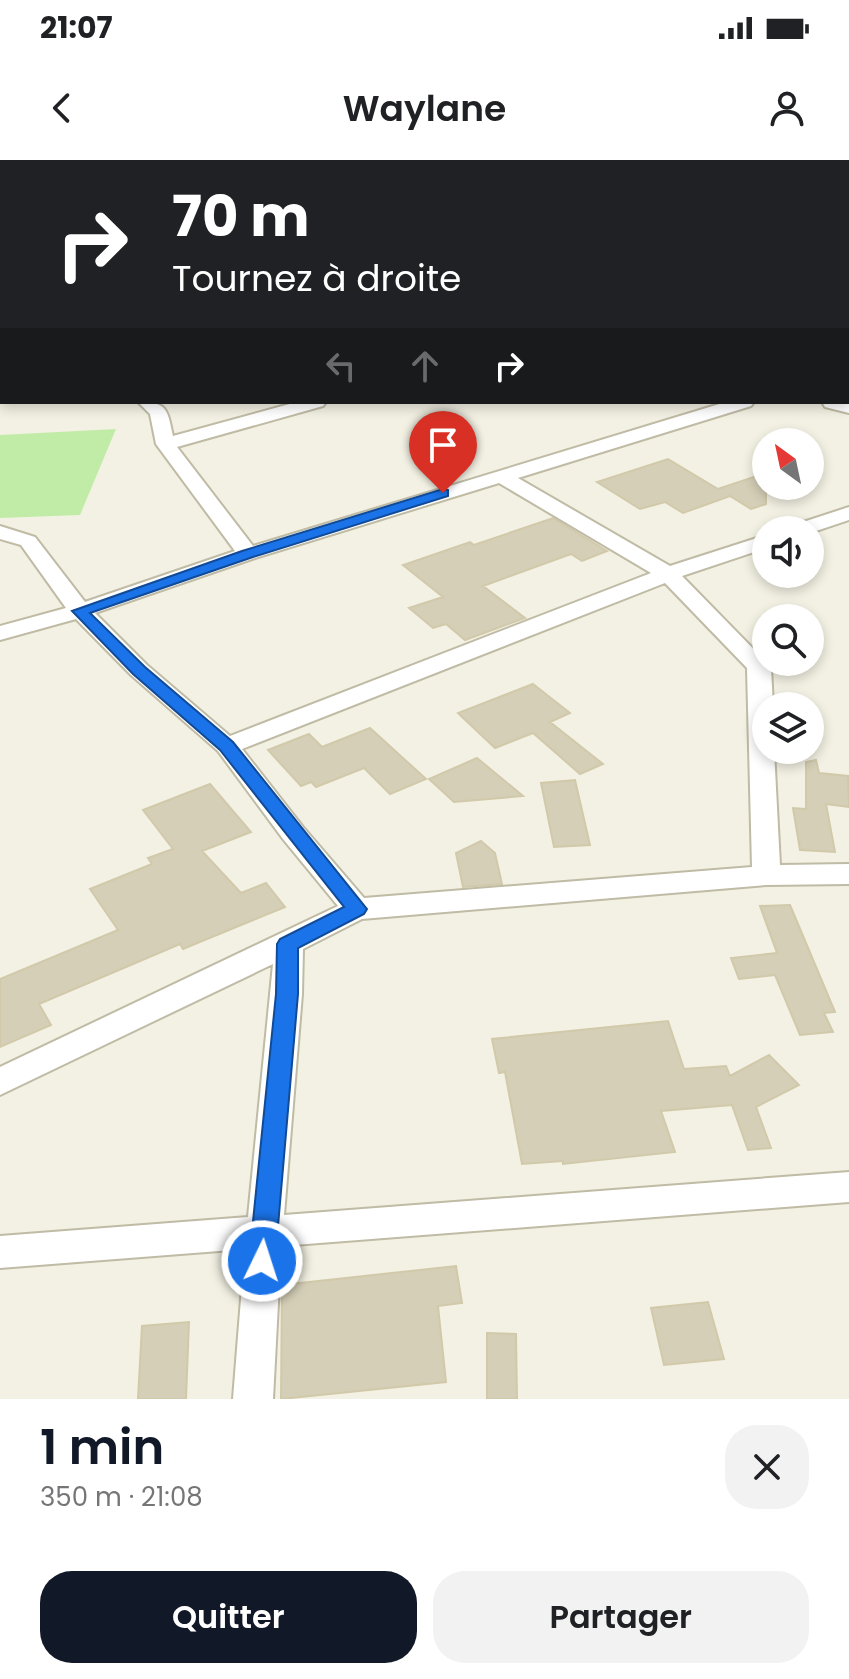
<!DOCTYPE html>
<html lang="fr">
<meta charset="utf-8">
<style>
:root{--surface:#fff;--page:#f2f2f2;--text:#202124;--muted:#757577;--accent:#111827}
body{margin:0;font-family:Poppins,sans-serif;background:var(--page);color:var(--text);height:100vh;display:flex;flex-direction:column;font-size:30px;white-space:nowrap}
*{box-sizing:border-box;margin:0}
p{font-size:26px;color:var(--muted)}
.icon{flex:none;width:44px;height:44px;fill:none;stroke:currentColor;stroke-width:2;stroke-linecap:round;stroke-linejoin:round}
.map{position:relative;height:1239px;overflow:hidden}
.drawer{display:flex;flex-direction:column;background:var(--surface);flex:1}
.drawer>*{flex:none}
.top-card{position:absolute;left:0px;top:0px;width:850px;height:244px;box-shadow:0 4px 12px #0003;background:#202124;color:#fff;overflow:hidden}
.needle{width:52px;rotate:327deg}
.buttons{position:absolute;left:752px;top:268px;display:grid;gap:16px}
.buttons a{display:grid;place-items:center;width:72px;height:72px;border-radius:50%;background:var(--surface);box-shadow:0 4px 12px #0003;font-size:40px}
.pin{position:absolute;display:grid;place-items:center;width:68px;height:68px;color:#fff;margin:-82px -34px;border-radius:50% 50% 50% 0;rotate:-45deg;box-shadow:0 0 8px #0007}
.pin .icon{rotate:45deg}
.me{position:absolute;width:88px;margin:-44px;rotate:4deg;stroke-linejoin:round;filter:drop-shadow(0 0 6px #0008)}
.turn{display:flex;align-items:center;gap:28px;height:168px;padding:0 40px;font-size:36px}
.turn .icon{width:104px;height:104px;stroke-width:2.5}
.turn b{display:block;font-size:56px;line-height:68px}
.lanes{display:flex;align-items:center;height:76px;padding:0 40px;background:#0003;justify-content:center;gap:40px;direction:ltr}
.lanes .off{opacity:.35}
.round{display:grid;place-items:center;flex:none;width:84px;height:84px;border-radius:32px;background:var(--page)}
.overview{display:flex;align-items:center;justify-content:space-between;height:136px;padding:0 40px}
h1{font-size:48px;font-weight:600;line-height:60px;color:var(--accent)}
.button{display:flex;gap:16px;margin-top:auto;padding:16px 40px}
.button a{flex:1;height:92px;border-radius:32px;background:var(--accent);color:#fff;font-size:32px;font-weight:600;line-height:92px;text-align:center}
.button a+a{background:var(--page);color:var(--text)}
.status{display:flex;justify-content:space-between;align-items:center;height:56px;padding:0 40px;background:var(--surface);direction:ltr}
.status svg{height:22px;fill:currentColor}
header{display:flex;justify-content:space-between;align-items:center;height:104px;padding:0 40px;background:var(--surface);font-size:36px;font-weight:600}
.map>svg:first-child{display:block}
</style>
<div class="status"><b>21:07</b><svg viewBox="0 0 49 12"><path d="M0 12V9h3v3zM5 12V6h3v6zM10 12V3h3v9zM15 12V0h3v12zM26 1h20v11H26zM47 4h2v5h-2z"/></svg></div>
<header><svg class="icon" aria-label="back" viewBox="0 0 24 24"><path d="M15 5l-7 7 7 7"/></svg>Waylane<svg class="icon" aria-label="person" viewBox="0 0 24 24"><circle cx="12" cy="8" r="4"/><path d="M4 21q1-7 8-7t8 7"/></svg></header>
<div class="map">
<svg width="849" height="1239" viewBox="0 0 849 1239">
<rect width="100%" height="100%" fill="#f3f1e3"/>
<path fill="#c1eca7" d="M116,269l-36,86 -80,3v-83z"/>
<path fill="#d5cfb7" stroke="#d1c9aa" stroke-width="2" d="M668,299l50,30 48,-16v31l-15,5 -21,-13 -47,17 -18,-11 -25,7 -43,-27z
M553,358l54,33 -25,10 -11,-7 -88,32 42,32 -60,22 -19,-16 -13,4 -24,-20 34,-11 -40,-32 67,-23 4,3z
M533,524l37,29 -20,9 53,42 -23,10 -47,-41 -38,15 -37,-35z
M370,568l56,51 -36,15 -26,-26 -48,19 -5,-5 -10,4 -33,-36 41,-16 13,13z
M477,598l46,38 -69,6 -25,-23z
M816,600l3,13 29,3 1,31 -23,-3 9,48 -35,-2 -7,-42 13,1v-47z
M575,620l15,65 -36,2 -13,-64z
M210,624l41,48 -49,19 39,42 25,-10 19,24 -102,42 -3,-5 -141,60 12,21 -51,22v-68l118,-49 -28,-41 62,-25 -4,-6 25,-9 -30,-39z
M481,681l14,12 7,31 -39,3 -7,-34z
M790,745l45,107 -11,1 9,19 -33,3 -25,-60 -36,4 -8,-21 46,-5 -17,-47z
M668,861l16,48 42,-3 4,10 39,-21 30,30 -43,22 15,41 -23,2 -16,-45 -71,6 14,41 -112,12v-3l-41,3 -17,-92 -6,1 -7,-34z
M456,1106l6,37 -24,3 8,76 -165,17 1,-114z
M708,1142l16,57 -60,6 -13,-57z
M189,1162l-3,77h-48l4,-73z
M487,1173l29,1 1,65h-30z"/>
<g fill="none" stroke-linecap="round" stroke-linejoin="round">
<g stroke="#bfbba5" stroke-width="4">
<path id="minor" d="M735,0h12v2h-12z
M0,15h2v8h-2z
M848,43h1v8h-1z
M0,126h2v10h-2z
M848,154h1v10h-1z
M0,208h2l-2,11z
M138,242c30,0 29,7 35,34l124,-34h29l-3,4 -146,41 76,99 473,-144h28l-3,4 -233,72 152,88 96,-31v13l-84,28 89,91 2,39h-7v44h8l6,115 69,-1v20l-83,1 -404,34 -59,30 -1,45 -18,221 565,-43v30l-568,44 -8,153h-40l12,-150 -245,19v-32l248,-19 25,-253 -273,131v-28l338,-161 -55,-67 -65,-88 -87,-76 -55,-56 -76,21v-14l66,-18 -45,-63 -21,-6v-13l35,11 50,65 150,-51 -79,-107 -6,-30zM499,323l152,90 -421,163 -83,-71 -52,-52 160,-55zM665,423l82,85 5,199 -388,31 -61,-71 -61,-78z
M849,347v13l-39,13v-3h-22l3,-4z"/>
</g>
<g stroke="#bfbba5" stroke-width="4">
<path id="tertiary" d="M0,90h2v10h-2z
M849,239v14l-24,-6 -3,-5h26z"/>
</g>
<use href="#minor" fill="#fff" fill-rule="evenodd"/>
<use href="#tertiary" fill="#fff" fill-rule="evenodd"/>
</g>
<path fill="#1a73e8" stroke="#114b97" stroke-width="2" d="M443,329l5,1v6l-195,61 -163,56 55,54 88,75 134,167 -3,5 -66,34v46l-23,267 -4,8 -9,3 -9,-3 -4,-8 27,-267 1,-50 3,-5 64,-32 -124,-157 -87,-76 -61,-63 170,-60z"/>
</svg>
<div class="buttons">
<a><svg class="needle" viewBox="-14 -14 28 28"><path d="M0-13l5 13h-10z" fill="#e53935"/><path d="M0 13l5-13h-10z" fill="#757577"/></svg></a>
<a><svg class="icon" aria-label="sound" viewBox="0 0 24 24"><path d="M4 9h4l5-4v14l-5-4H4zM17 9q2 3 0 6"/></svg></a>
<a><svg class="icon" aria-label="search" viewBox="0 0 24 24"><circle cx="10" cy="10" r="6"/><path d="M15 15l6 6"/></svg></a>
<a><svg class="icon" aria-label="layers" viewBox="0 0 24 24"><path d="M12 4l9 5-9 5-9-5zM3 14l9 5 9-5"/></svg></a>
</div>
<div class="pin" style="left:443px;top:333px;background:#d93025"><svg class="icon" aria-label="arrive" viewBox="0 0 24 24"><path d="M6 21V4h12l-3 4 3 4H6"/></svg></div>
<svg class="me" style="left:262px;top:1101px" viewBox="-20 -20 40 40"><circle r="17" fill="#1a73e8" stroke="#fff" stroke-width="3"/><path d="M0-11L8 9 0 5-8 9z" fill="#fff"/></svg>
<div class="top-card">
<div class="turn"><svg class="icon" aria-label="right" viewBox="0 0 24 24"><path d="M7 20v-9h11M14 6l5 5-5 5"/></svg><div><b>70 m</b>Tournez à droite</div></div>
<div class="lanes"><svg class="icon off" aria-label="left" viewBox="0 0 24 24"><path d="M17 20v-9H6M10 6l-5 5 5 5"/></svg><svg class="icon off" aria-label="ahead" viewBox="0 0 24 24"><path d="M12 20V5M6 11l6-6 6 6"/></svg><svg class="icon" aria-label="right" viewBox="0 0 24 24"><path d="M7 20v-9h11M14 6l5 5-5 5"/></svg></div>
</div>
</div>
<section class="drawer">
<div class="overview"><div><h1>1 min</h1><p>350 m · 21:08</p></div><a class="round"><svg class="icon" aria-label="close" viewBox="0 0 24 24"><path d="M6 6l12 12M18 6L6 18"/></svg></a></div>
<div class="button"><a>Quitter</a><a>Partager</a></div>
</section>
